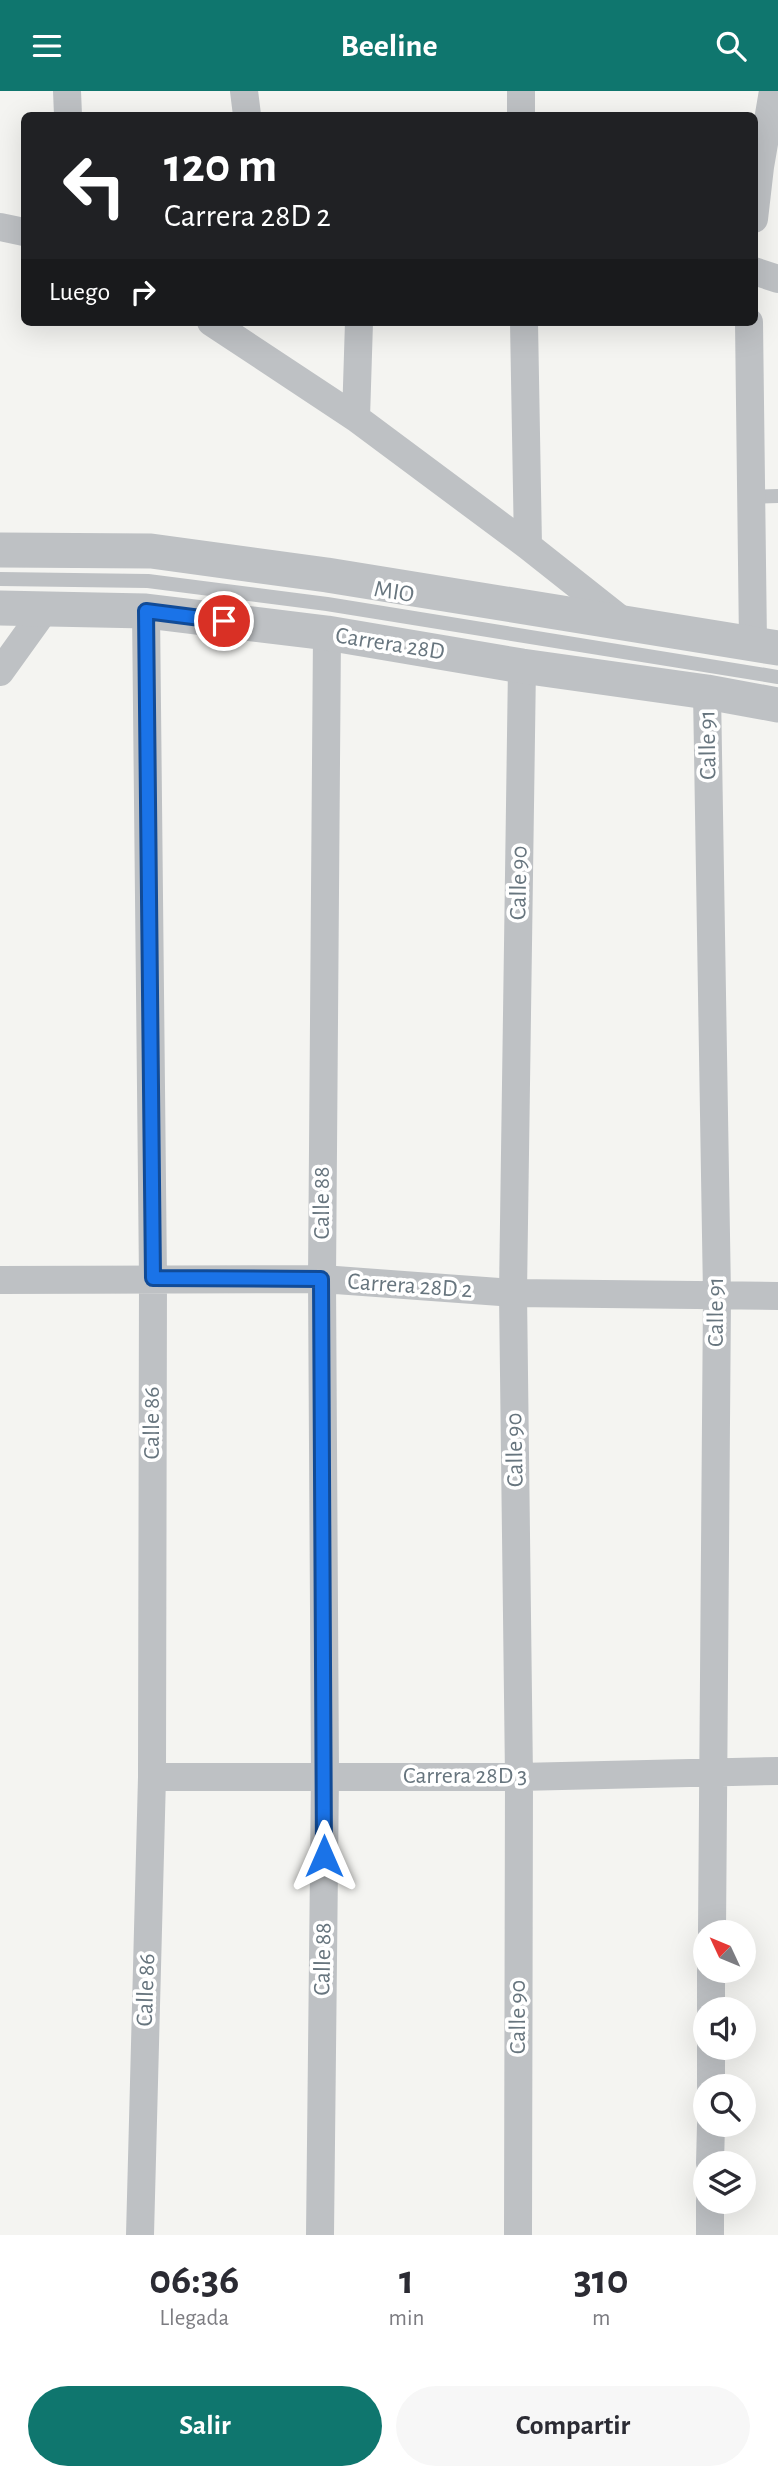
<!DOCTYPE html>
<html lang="es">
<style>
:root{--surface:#fff;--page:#f7f7f7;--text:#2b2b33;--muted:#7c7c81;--accent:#0f766e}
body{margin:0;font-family:"Alegreya Sans",sans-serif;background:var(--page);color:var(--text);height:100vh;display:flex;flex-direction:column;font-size:26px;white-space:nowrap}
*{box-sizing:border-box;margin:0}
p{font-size:23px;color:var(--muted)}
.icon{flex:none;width:38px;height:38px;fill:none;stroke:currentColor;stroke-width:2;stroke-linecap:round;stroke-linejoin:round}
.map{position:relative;height:2144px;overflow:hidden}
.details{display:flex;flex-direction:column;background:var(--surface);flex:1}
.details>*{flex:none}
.guide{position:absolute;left:21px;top:21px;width:737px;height:214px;border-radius:10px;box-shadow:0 7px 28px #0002;background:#202124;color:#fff;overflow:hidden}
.needle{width:46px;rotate:314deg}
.tools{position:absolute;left:693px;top:1829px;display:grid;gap:14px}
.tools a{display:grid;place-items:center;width:63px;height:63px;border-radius:50%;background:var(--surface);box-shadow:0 7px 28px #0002;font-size:35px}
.pin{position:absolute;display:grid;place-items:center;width:60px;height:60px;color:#fff;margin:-30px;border:4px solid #fff;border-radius:50%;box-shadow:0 2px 7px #0007}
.me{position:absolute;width:77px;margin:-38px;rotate:0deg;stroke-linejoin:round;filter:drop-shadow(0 0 5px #0008)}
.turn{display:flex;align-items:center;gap:24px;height:147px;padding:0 28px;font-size:32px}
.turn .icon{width:91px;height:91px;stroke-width:2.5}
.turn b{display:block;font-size:49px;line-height:60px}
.then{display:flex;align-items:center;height:66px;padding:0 28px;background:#0003;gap:14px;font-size:26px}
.eta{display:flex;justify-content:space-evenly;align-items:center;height:119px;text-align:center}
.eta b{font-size:42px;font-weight:600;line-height:49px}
.cta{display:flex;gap:14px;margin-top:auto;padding:14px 28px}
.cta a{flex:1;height:80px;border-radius:42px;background:var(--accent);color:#fff;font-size:28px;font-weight:600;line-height:80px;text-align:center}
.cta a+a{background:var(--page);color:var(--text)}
header{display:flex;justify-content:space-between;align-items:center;height:91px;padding:0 28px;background:var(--accent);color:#fff;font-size:32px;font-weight:600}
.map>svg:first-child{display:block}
</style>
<header><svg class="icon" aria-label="menu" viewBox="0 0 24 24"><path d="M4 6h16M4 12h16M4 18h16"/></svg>Beeline<svg class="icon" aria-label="search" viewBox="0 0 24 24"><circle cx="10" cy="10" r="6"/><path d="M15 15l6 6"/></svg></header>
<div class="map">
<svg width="778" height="2144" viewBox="0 0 778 2144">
<rect width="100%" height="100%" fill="#f4f4f1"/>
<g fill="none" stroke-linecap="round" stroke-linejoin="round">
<path stroke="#bec1c4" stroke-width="14" d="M751,406l27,-1
M0,488l148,2 179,23 451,73"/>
<path stroke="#bec1c4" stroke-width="28" d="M67,0l1,24
M244,0l3,24
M521,0v24
M754,128l6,-52 13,-76
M0,136l24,5
M754,180l24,8
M211,231l145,96 172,128 96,76
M524,231l4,224
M749,231l4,321
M356,327l3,-96
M0,581l46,-64
M707,601l10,603 -5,637
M0,1189l322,-1 191,14 265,3
M152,1686h367l259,-6
M711,1918v-38
M711,1995v-39
M710,2072l1,-38
M140,2144l12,-458 1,-499 -7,-667
M320,2144l5,-460 -3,-496 5,-646
M518,2144l1,-458 -6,-484 9,-627
M710,2144v-34"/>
<path stroke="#bec1c4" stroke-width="35" d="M0,459l151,1 176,24 451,73
M0,517l146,3 181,22 195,33 185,26 71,13"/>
</g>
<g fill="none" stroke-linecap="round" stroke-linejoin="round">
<g stroke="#114b97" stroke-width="18">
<path id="route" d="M224,530l-78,-10 7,667 168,1 3,577"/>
</g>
<use href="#route" stroke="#1a73e8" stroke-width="12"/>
</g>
<g text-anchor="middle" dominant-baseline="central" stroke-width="7" stroke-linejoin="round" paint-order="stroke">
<g font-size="24" fill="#67757e" stroke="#fff">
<text transform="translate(394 501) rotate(9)">MIO</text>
<text transform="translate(390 553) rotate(9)">Carrera 28D</text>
<text transform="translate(708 654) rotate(-91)">Calle 91</text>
<text transform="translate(519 792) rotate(-89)">Calle 90</text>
<text transform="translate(322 1112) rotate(-90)">Calle 88</text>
<text transform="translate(410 1195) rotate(4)">Carrera 28D 2</text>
<text transform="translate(716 1221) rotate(-90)">Calle 91</text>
<text transform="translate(152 1332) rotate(-90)">Calle 86</text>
<text transform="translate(515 1359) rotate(-91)">Calle 90</text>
<text x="465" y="1685">Carrera 28D 3</text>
<text transform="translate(323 1868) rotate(-89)">Calle 88</text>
<text transform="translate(146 1899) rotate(-88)">Calle 86</text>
<text transform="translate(518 1926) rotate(-90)">Calle 90</text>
</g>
</g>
</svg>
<div class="tools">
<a><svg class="needle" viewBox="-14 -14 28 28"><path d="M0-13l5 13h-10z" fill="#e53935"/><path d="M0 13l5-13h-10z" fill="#7c7c81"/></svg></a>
<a><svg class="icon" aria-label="sound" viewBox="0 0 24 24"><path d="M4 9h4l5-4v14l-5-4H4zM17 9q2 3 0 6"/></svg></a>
<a><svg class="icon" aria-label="search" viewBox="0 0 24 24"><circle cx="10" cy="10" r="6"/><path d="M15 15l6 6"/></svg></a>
<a><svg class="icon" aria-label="layers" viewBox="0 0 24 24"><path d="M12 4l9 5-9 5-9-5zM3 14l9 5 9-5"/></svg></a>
</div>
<div class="pin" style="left:224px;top:530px;background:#d93025"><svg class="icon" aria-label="arrive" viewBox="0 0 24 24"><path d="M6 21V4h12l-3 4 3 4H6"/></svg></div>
<svg class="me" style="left:324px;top:1765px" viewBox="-20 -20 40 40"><path d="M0-17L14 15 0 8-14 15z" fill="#1a73e8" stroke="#fff" stroke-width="4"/></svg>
<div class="guide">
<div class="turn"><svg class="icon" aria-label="left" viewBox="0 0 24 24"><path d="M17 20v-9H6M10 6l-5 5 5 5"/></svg><div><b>120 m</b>Carrera 28D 2</div></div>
<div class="then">Luego<svg class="icon" aria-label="right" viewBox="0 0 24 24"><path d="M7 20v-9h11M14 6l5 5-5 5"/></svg></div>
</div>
</div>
<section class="details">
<div class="eta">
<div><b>06:36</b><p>Llegada</p></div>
<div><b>1</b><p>min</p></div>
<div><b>310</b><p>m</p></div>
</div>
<div class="cta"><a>Salir</a><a>Compartir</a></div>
</section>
